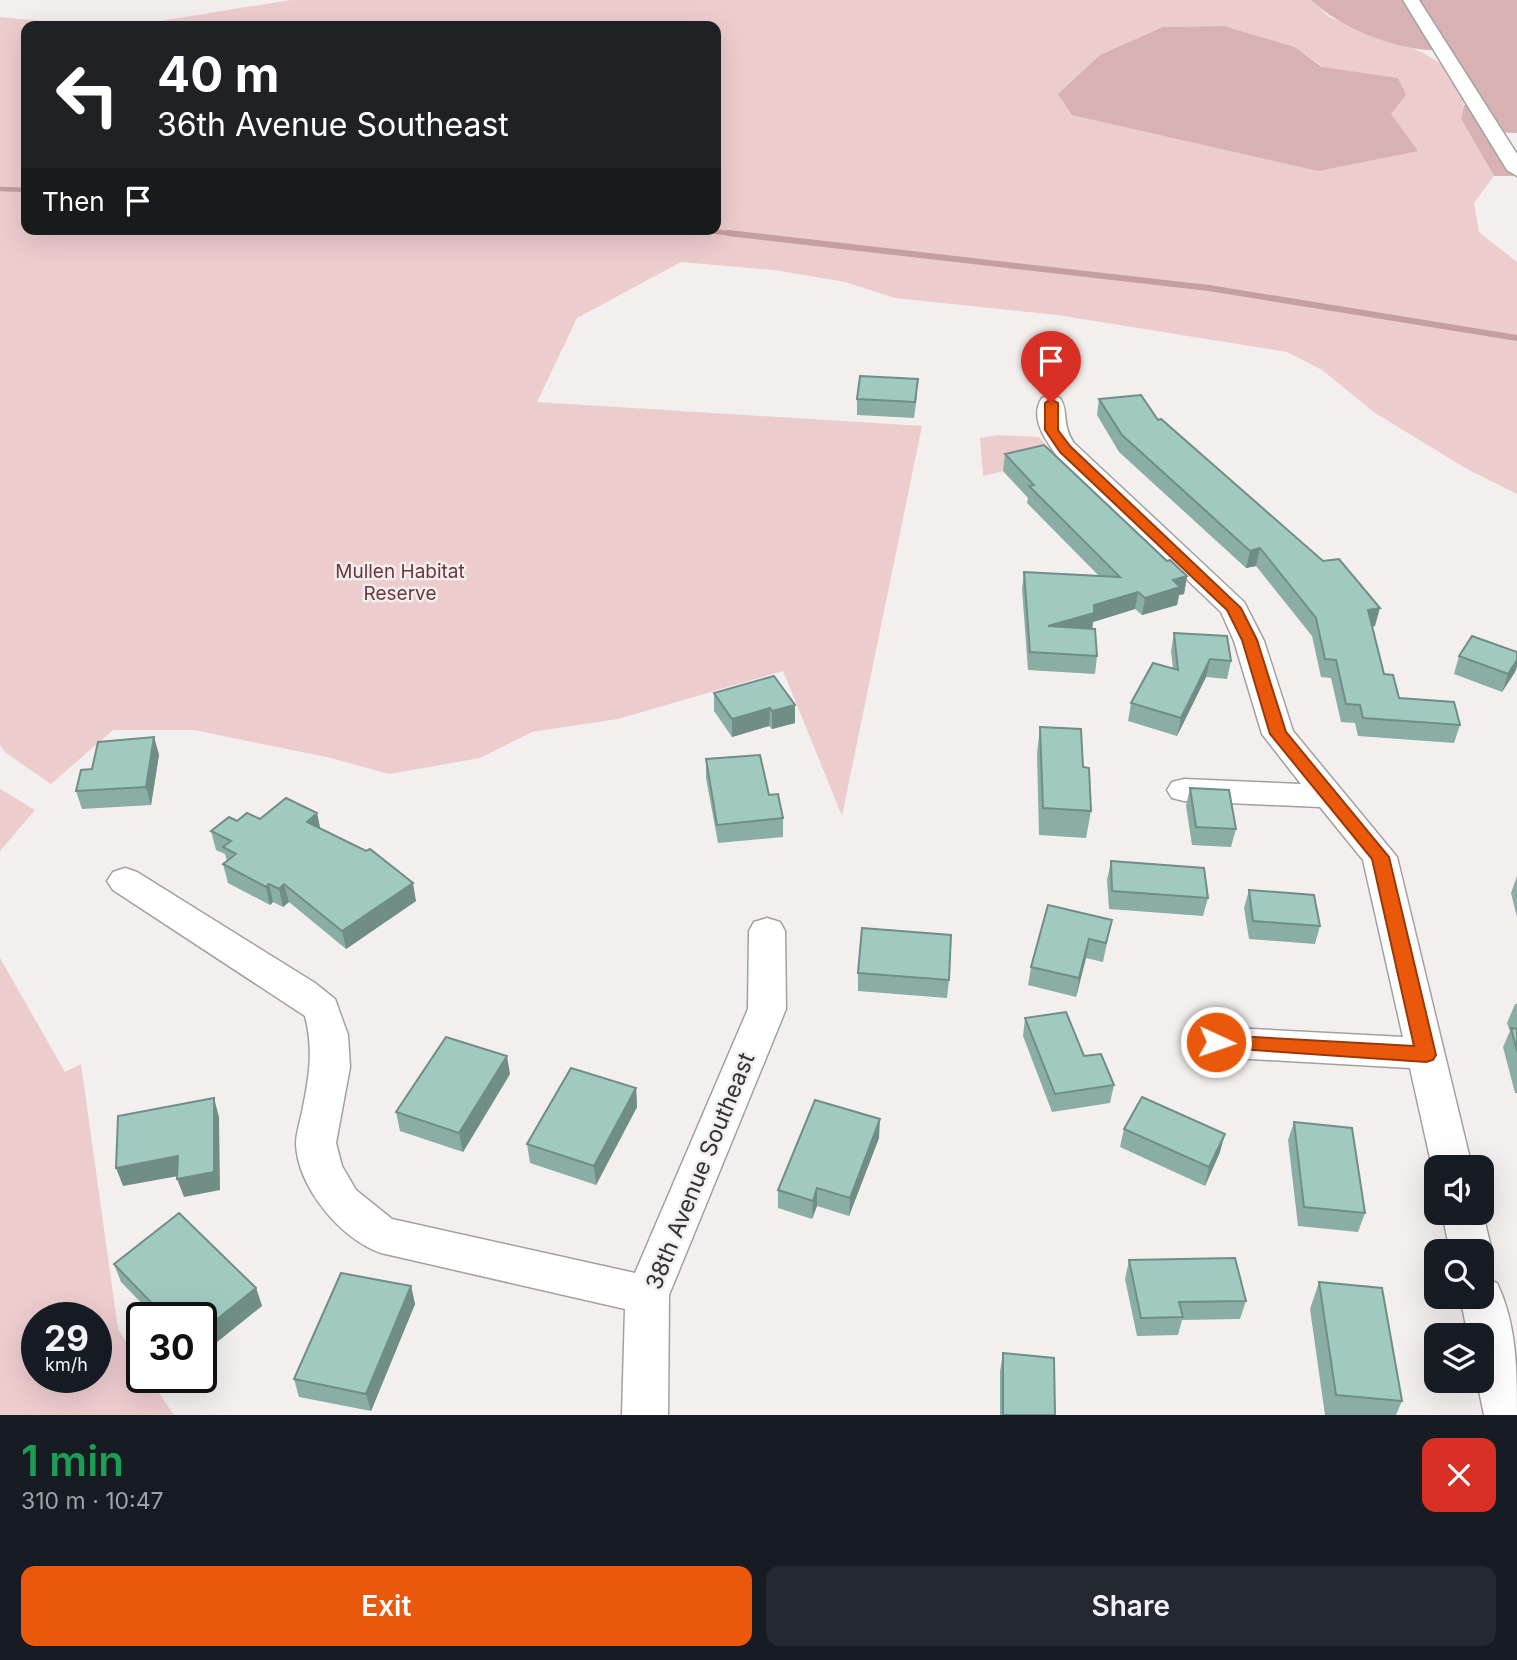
<!DOCTYPE html>
<meta charset="utf-8">
<style>
:root{--surface:#171b24;--page:#242831;--text:#f1f3f6;--muted:#9ea1a6;--accent:#ea580c}
body{margin:0;font-family:Inter,sans-serif;background:var(--page);color:var(--text);height:100vh;display:flex;flex-direction:column;font-size:26px;white-space:nowrap}
*{box-sizing:border-box;margin:0}
p{font-size:23px;color:var(--muted)}
.icon{flex:none;width:38px;height:38px;fill:none;stroke:currentColor;stroke-width:2;stroke-linecap:round;stroke-linejoin:round}
.map{position:relative;height:1415px;overflow:hidden}
.panel{display:flex;flex-direction:column;background:var(--surface);flex:1}
.panel>*{flex:none}
.banner{position:absolute;left:21px;top:21px;width:700px;height:214px;border-radius:14px;box-shadow:0 7px 28px #0002;background:#202124;color:#fff;overflow:hidden}
.fabs{position:absolute;left:1424px;top:1155px;display:grid;gap:14px}
.fabs a{display:grid;place-items:center;width:70px;height:70px;border-radius:14px;background:var(--surface);box-shadow:0 7px 28px #0002;font-size:35px}
.speed{position:absolute;left:21px;top:1302px;display:flex;gap:14px;font-size:35px;font-weight:700;text-align:center}
.speed>*{display:grid;place-content:center;width:91px;height:91px;border-radius:50%;background:var(--surface);box-shadow:0 7px 28px #0002;line-height:1}
.speed small{font-size:18px;font-weight:400}
.speed .limit{border:4px solid #111;border-radius:10px;background:#fff;color:#111}
.pin{position:absolute;display:grid;place-items:center;width:60px;height:60px;color:#fff;margin:-72px -30px;border-radius:50% 50% 50% 0;rotate:-45deg;box-shadow:0 0 7px #0007}
.pin .icon{rotate:45deg}
.me{position:absolute;width:77px;margin:-38px;rotate:93deg;stroke-linejoin:round;filter:drop-shadow(0 0 5px #0008)}
.turn{display:flex;align-items:center;gap:24px;height:147px;padding:0 21px;font-size:32px}
.turn .icon{width:91px;height:91px;stroke-width:2.5}
.turn b{display:block;font-size:49px;line-height:60px}
.then{display:flex;align-items:center;height:66px;padding:0 21px;background:#0003;gap:14px;font-size:26px}
.round{display:grid;place-items:center;flex:none;width:74px;height:74px;border-radius:14px;background:var(--page)}
.summary{display:flex;align-items:center;justify-content:space-between;height:119px;padding:0 21px}
h1{font-size:42px;font-weight:600;line-height:52px;color:#1e9e55}
.action{display:flex;gap:14px;margin-top:auto;padding:14px 21px}
.action a{flex:1;height:80px;border-radius:14px;background:var(--accent);color:#fff;font-size:28px;font-weight:600;line-height:80px;text-align:center}
.action a+a{background:var(--page);color:var(--text)}
.map>svg:first-child{display:block}
</style>
<div class="map">
<svg width="1517" height="1415" viewBox="0 0 1517 1415">
<rect width="100%" height="100%" fill="#f4efef"/>
<path fill="#edccce" fill-rule="evenodd" d="M291,0h1020l18,17 93,35 27,17 16,28 -4,22 33,57 -20,27 5,29 38,30v232l-50,-25 -92,-56 -53,-43 -35,-18 -230,-37 -162,-17 -50,-16 -71,-12 -93,-8 -104,56 -40,84 385,24 -80,390 -59,-145 -165,48 -86,13 -52,26 -91,16 -58,-16 -137,-28h-81l-62,54 -45,-31 -6,-8v-728l97,9h-71v203h690v-203h-587zM1224,26l71,21 95,67 27,37 -254,-124z
M999,435l40,2 17,21 -73,18 -3,-38z
M0,789l35,21 -35,41z
M0,958l65,114 16,-8 37,265 24,39v9h6l26,38h-174zM37,1318h59v59h-59z"/>
<path fill="#d8b1b3" d="M1311,0h206v133l-23,-1 23,38v6h-23l-33,-57 3,-14h11l-33,-55c-41,3 -102,-22 -131,-50z
M1224,26l71,21 27,20 76,11 8,17 -15,19 27,37 -100,20 -246,-56 -14,-21 42,-39 63,-28z"/>
<g fill="none" stroke-linecap="round" stroke-linejoin="round">
<path stroke="#c49ea1" stroke-width="4.5" d="M0,189l26,1
M692,229l52,6"/>
<path stroke="#c49ea1" stroke-width="6" d="M728,233l481,55 308,50"/>
<g stroke="#a4a0a0" stroke-width="3">
<path id="minor" d="M1403,0h16l98,154v22l-10,-6z
M1051,395l9,3c9,13 1,26 14,45l170,159 20,39 29,90 104,126 75,310h-35v11l-5,-11 -22,-99 -194,-11 -14,-4 -5,-11 5,-11 14,-4 187,10 -40,-177 -43,-53 -136,-6 -12,-3 -5,-8 5,-8 12,-3 117,5 -39,-50 -28,-93 -13,-29 -165,-157c-11,-16 -27,-38 -14,-57z
M125,868l12,4 178,111 20,16 13,36 2,32 -14,76 6,23 14,24 36,29 243,54 113,-264 1,-78 5,-9 13,-4 13,4 5,9 1,78 -117,286 -1,120h-46l3,-106 -244,-56c-40,-14 -83,-65 -85,-109 0,-10 4,-22 6,-32 7,-34 12,-62 3,-96l-192,-126 -6,-9 6,-9z
M1482,1210l10,41 -10,15v-15h-32l-8,-38h40z
M1482,1278l15,5c20,42 20,87 20,132h-33l-7,-34h5v-46h-14l-8,-38h22z"/>
</g>
<use href="#minor" fill="#fff" fill-rule="evenodd"/>
</g>
<path fill="#8aaea5" d="M917,396l-3,22 -57,-3v-16z
M1099,399l59,21 217,206 -3,1 12,47 15,24 61,27 -6,18 -96,-7 -3,-13 -14,-1 -10,-44 -10,-1 -9,-41 -56,-70 -10,2 -127,-116 -22,-37z
M1005,454l162,107 20,15 -3,18 -5,1 -2,10 -35,10 -7,-6 -42,13 -1,7 5,27 -2,18 -67,-4 -6,-81 2,-17 75,4 -72,-73 1,-5 -25,-27z
M1174,633l57,28 -4,18 -21,-2 -29,59 -49,-15 3,-18 42,-35 -2,-17z
M1517,652v14l-2,6 -13,20 -48,-18 5,-18z
M714,693l81,12v18l-23,6 -3,-3 -37,11 -18,-26z
M1040,727l51,84 -5,27 -47,-3 -2,-81z
M154,737l5,18 -8,50 -69,4 -6,-18 16,-22z
M706,759l63,36 14,23v19l-65,6 -12,-65z
M1190,788l46,41 -5,18 -39,-2 -6,-39z
M317,813l3,15 96,73 -70,48 -57,-47 -6,5 -10,-5 -3,3 -42,-22 -5,-19 4,-3 -2,-7 -9,-4 -5,-19 26,-10 23,-2z
M1111,861l97,37 -5,18 -94,-7 -2,-29z
M1517,876v41l-6,-24z
M1249,890l71,36 -5,18 -66,-5 -5,-31z
M1048,905l60,33 -5,24 -17,-4 -10,39 -48,-12 3,-18z
M858,973l91,7 -2,18 -89,-7z
M1515,1004h2v89h-2l-12,-46 7,-16 -3,-8z
M1025,1018l59,38 30,29 -4,18 -58,9 -29,-76z
M510,1074l-47,78 -63,-21 -4,-19z
M636,1088l1,19 -41,78 -66,-22 -3,-19z
M1294,1122l71,91 -7,19 -60,-6 -10,-86z
M1124,1129l96,23 -15,34 -85,-39z
M879,1138l-30,78 -32,-10 -5,13 -34,-11v-18z
M1129,1260l117,41 -6,18 -58,1 -4,15 -41,1 -12,-57z
M114,1264l142,24 6,18 -61,12h-45l-35,-36z
M1319,1282l83,119 -6,14h-71l-15,-106z
M411,1286l4,18 -44,107 -72,-14 -5,-18z
M1003,1353l52,62h-55v-44z"/>
<path fill="#708d86" d="M1260,548l-4,18 -10,2 4,-17z
M1187,576l-3,18 -5,1 -2,10 -35,10 3,-17 28,-18z
M1138,592l-3,17 -42,13 -1,8 -44,-4 46,-21z
M1380,608l-5,18 -12,2 5,-18z
M1210,659l-4,18 -29,59 4,-18z
M1517,660v6l-2,6 -13,20 6,-18z
M795,705v18l-23,6v-18z
M770,708l-1,18 -37,11v-18z
M154,737l5,18 -8,50 -5,-18z
M317,813l4,19 -14,-10z
M413,883l3,18 -70,48 -4,-18z
M269,884l4,18 -3,3 -4,-18z
M284,884l5,18 -6,5 -4,-18z
M1089,939l-3,19 -10,39 3,-19z
M507,1056l3,18 -47,78 -4,-19z
M636,1088l1,19 -41,78 -2,-19z
M214,1098l5,19 1,73 -36,7 -7,-18z
M880,1119l-1,19 -30,78 1,-18z
M1225,1134l-5,18 -15,34 4,-19z
M178,1156l6,19 -61,11 -7,-18z
M817,1188v18l-5,13 1,-18z
M411,1286l4,18 -44,107 -5,-17z
M256,1288l6,18 -61,49v-23z"/>
<path fill="#a0cac0" stroke="#708d86" stroke-width="2" d="M860,376l58,3 -3,23 -58,-3z
M1141,395l17,25 3,-1 162,142 16,-2 41,49 -12,2 16,64 9,1 6,23 55,4 6,23 -97,-7 -3,-13 -14,-1 -10,-44 -11,-1 -9,-41 -56,-70 -10,3 -128,-116 -23,-36z
M1044,445l123,116 3,-1 17,16 -14,4 7,7 -35,11 -7,-6 -44,13v8l-46,13 47,3 2,27 -67,-4 -6,-80 96,5 -91,-91 5,-1 -29,-31z
M1174,633l53,3 4,25 -21,-2 -29,59 -50,-15 22,-40 25,7z
M1472,636l45,16v8l-9,14 -49,-18z
M774,676l21,29 -23,6 -2,-3 -38,11 -18,-26z
M1040,727l41,2 2,38 6,1 2,43 -48,-3z
M154,737l-8,50 -70,4 5,-21 11,-1 6,-27z
M760,755l9,40 9,-1 5,24 -66,7 -11,-66z
M1190,788l39,2 7,39 -40,-2z
M286,798l31,15 -10,9 59,29 4,-2 43,34 -71,48 -58,-47 -5,5 -10,-5 -3,3 -43,-23 13,-10 -13,-7 8,-6 -20,-10 18,-14 8,4 10,-8 13,6z
M1111,861l93,7 4,30 -96,-7z
M1249,890l65,5 6,31 -67,-5z
M1048,905l64,15 -6,23 -17,-4 -10,39 -48,-11z
M862,928l89,7 -2,45 -91,-7z
M1066,1012l18,44 17,-2 13,31 -59,9 -30,-76z
M1511,1028l6,1v22z
M446,1037l61,19 -48,77 -63,-21z
M571,1068l65,20 -42,78 -67,-22z
M1142,1097l83,37 -16,33 -85,-38z
M214,1098v74l-37,7 1,-23 -62,12 2,-52z
M815,1100l65,19 -30,79 -33,-10 -4,13 -35,-11z
M1294,1122l58,6 13,85 -61,-6z
M179,1213l77,75 -55,44v-14h-35l-52,-54z
M1235,1258l11,43 -67,1 4,15 -42,1 -12,-58z
M341,1273l70,13 -45,108 -72,-15z
M1319,1282l63,6 20,113 -66,-6z
M1003,1353l51,5 1,57h-52z"/>
<path fill="#ea580c" stroke="#983908" stroke-width="2" d="M1051,399l7,4v27l12,16 171,162 16,32 29,92 103,125 47,198 -3,5 -7,2 -217,-15 -3,-5 3,-5 7,-2 198,11 -42,-187 -102,-125 -28,-94 -15,-30 -167,-158 -15,-22v-27z"/>
<g text-anchor="middle" dominant-baseline="central" stroke-width="5" stroke-linejoin="round" paint-order="stroke">
<g font-size="19" fill="#6c363d" stroke="#f4efef">
<text x="400" y="571">Mullen Habitat<tspan x="400" dy="22">Reserve</tspan></text>
</g>
<g font-size="23" fill="#343232" stroke="#f4efef">
<text transform="translate(700 1171) rotate(-68)">38th Avenue Southeast</text>
</g>
</g>
</svg>
<div class="fabs">
<a><svg class="icon" aria-label="sound" viewBox="0 0 24 24"><path d="M4 9h4l5-4v14l-5-4H4zM17 9q2 3 0 6"/></svg></a>
<a><svg class="icon" aria-label="search" viewBox="0 0 24 24"><circle cx="10" cy="10" r="6"/><path d="M15 15l6 6"/></svg></a>
<a><svg class="icon" aria-label="layers" viewBox="0 0 24 24"><path d="M12 4l9 5-9 5-9-5zM3 14l9 5 9-5"/></svg></a>
</div>
<div class="speed"><div>29<small>km/h</small></div><div class="limit">30</div></div>
<div class="pin" style="left:1051px;top:403px;background:#d93025"><svg class="icon" aria-label="arrive" viewBox="0 0 24 24"><path d="M6 21V4h12l-3 4 3 4H6"/></svg></div>
<svg class="me" style="left:1216px;top:1042px" viewBox="-20 -20 40 40"><circle r="17" fill="#ea580c" stroke="#fff" stroke-width="3"/><path d="M0-11L8 9 0 5-8 9z" fill="#fff"/></svg>
<div class="banner">
<div class="turn"><svg class="icon" aria-label="left" viewBox="0 0 24 24"><path d="M17 20v-9H6M10 6l-5 5 5 5"/></svg><div><b>40 m</b>36th Avenue Southeast</div></div>
<div class="then">Then<svg class="icon" aria-label="arrive" viewBox="0 0 24 24"><path d="M6 21V4h12l-3 4 3 4H6"/></svg></div>
</div>
</div>
<section class="panel">
<div class="summary"><div><h1>1 min</h1><p>310 m · 10:47</p></div><a class="round" style="background:#d93025;color:#fff"><svg class="icon" aria-label="close" viewBox="0 0 24 24"><path d="M6 6l12 12M18 6L6 18"/></svg></a></div>
<div class="action"><a>Exit</a><a>Share</a></div>
</section>
